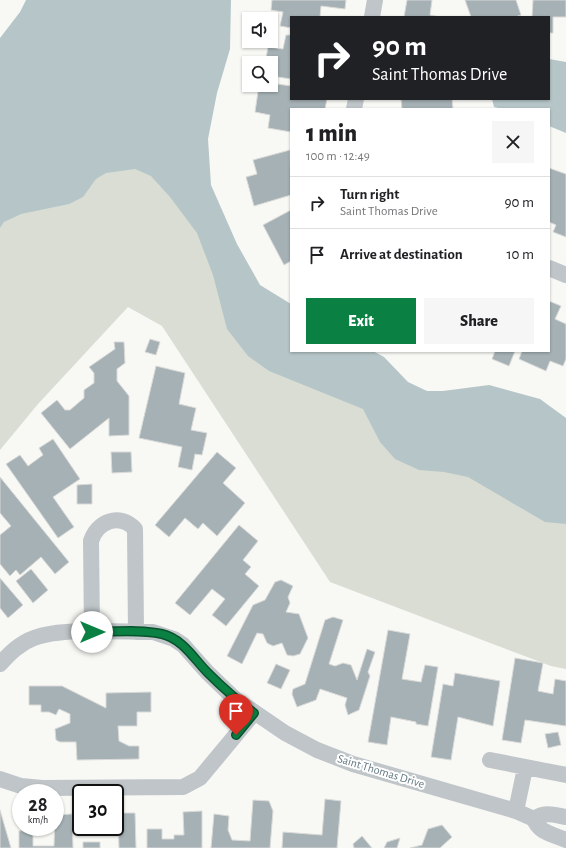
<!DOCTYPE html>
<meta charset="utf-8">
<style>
:root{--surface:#fff;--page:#f6f6f6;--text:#202124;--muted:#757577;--line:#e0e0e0;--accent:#0b8043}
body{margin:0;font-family:"Alegreya Sans",sans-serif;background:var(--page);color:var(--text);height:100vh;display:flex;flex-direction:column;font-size:15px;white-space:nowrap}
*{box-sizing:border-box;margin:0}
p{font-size:13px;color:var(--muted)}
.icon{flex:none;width:22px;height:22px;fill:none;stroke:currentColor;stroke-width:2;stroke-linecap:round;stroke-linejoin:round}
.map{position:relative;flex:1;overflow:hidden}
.sheet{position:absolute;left:290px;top:108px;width:260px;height:244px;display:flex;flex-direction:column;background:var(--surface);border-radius:0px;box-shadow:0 1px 3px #0004}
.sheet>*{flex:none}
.top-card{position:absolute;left:290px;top:16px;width:260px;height:84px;border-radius:0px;box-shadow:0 1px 3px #0004;background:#202124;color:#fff;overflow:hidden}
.tools{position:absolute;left:242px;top:12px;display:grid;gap:8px}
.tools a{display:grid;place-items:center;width:36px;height:36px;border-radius:0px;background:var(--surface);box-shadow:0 1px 3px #0004;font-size:20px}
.speed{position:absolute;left:12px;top:784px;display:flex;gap:8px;font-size:20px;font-weight:700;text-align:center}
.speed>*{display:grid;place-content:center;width:52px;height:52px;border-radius:50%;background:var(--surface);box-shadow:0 1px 3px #0004;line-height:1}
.speed small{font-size:10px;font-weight:400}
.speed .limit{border:2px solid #111;border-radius:6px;background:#fff;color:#111}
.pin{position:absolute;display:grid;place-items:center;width:34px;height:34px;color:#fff;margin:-41px -17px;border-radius:50% 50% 50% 0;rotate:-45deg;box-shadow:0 0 4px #0007}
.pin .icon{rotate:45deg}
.me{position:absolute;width:44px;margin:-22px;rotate:90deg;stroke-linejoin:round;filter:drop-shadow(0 0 3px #0008)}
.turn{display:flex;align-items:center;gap:14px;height:84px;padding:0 16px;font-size:18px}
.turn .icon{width:52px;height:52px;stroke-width:2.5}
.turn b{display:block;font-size:28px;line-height:34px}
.round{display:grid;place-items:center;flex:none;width:42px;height:42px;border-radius:0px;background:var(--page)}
.overview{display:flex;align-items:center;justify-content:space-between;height:68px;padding:0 16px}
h1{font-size:24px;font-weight:800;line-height:30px}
.button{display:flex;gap:8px;margin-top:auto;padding:8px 16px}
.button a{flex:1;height:46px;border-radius:0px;background:var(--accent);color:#fff;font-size:16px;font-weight:800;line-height:46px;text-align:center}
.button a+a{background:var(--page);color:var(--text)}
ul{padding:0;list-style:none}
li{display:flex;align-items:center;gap:12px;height:52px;padding:0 16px;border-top:1px solid var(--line)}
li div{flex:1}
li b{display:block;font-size:15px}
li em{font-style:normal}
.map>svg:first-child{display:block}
</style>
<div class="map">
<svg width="566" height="848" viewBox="0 0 566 848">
<rect width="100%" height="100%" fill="#f8f8f5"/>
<path fill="#d9ddd4" d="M0,119l174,49 117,183 275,117v201l-15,-3 -221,-84 -168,-256 -34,-19 -90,97 -38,46z"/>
<path fill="#b6c6c8" d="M26,0h205l-1,49 -13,44 -9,46 3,46 26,59 23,41 31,19v47h82l11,6 24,25 19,9h16l46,-6 51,14 26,19v106l-21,-2 -77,-45 -24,-5 -25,-2 -24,-11 -15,-17 -17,-33 -94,-38 -21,-15 -21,-27 -14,-54 -16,-42 -27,-36 -19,-21 -16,-7 -29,4 -10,6 -13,18 -14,7 -48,10 -17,8 -4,6v-190l20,-26z
M549,59l17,3v71l-17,-7v-17h-46l-9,-2 -2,-8h57z"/>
<path fill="#a5b1b5" stroke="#dadad8" d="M272,0h74l-1,9 -24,-3 -1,11h-29v11l-11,-2 3,-14 -12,-2z
M407,0h25l-2,15 10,2h-36z
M465,0h51l5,15 -6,2h-44z
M533,0h33v17h-13v16h-4v-16h-17z
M286,35h5v44l-20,-3v-13h-6l3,-16 15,2z
M271,83l20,3v13h36l-2,10h-34v23l-23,-4 2,-13 -15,-3 4,-27h12z
M401,99h51l1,10h-51z
M290,150l1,45 -37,11 -8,-29 11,-3 -4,-14z
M549,168l17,6v63l-13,-5 3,-7 -7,-3z
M291,210v51l-7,4 -21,-40z
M549,301l12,5 -6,13 11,5v35l-3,7 -13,-5 -4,10 -27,-12 3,-8h27z
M150,339l10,3 -4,13 -11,-3z
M114,342h10l1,21 -8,6v12l12,15v39l-20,1v-18l-39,31 -29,-36 16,-13 8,10h5l14,-12v-8l10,-7v-10l-5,-6 26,-18z
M495,351h20l-6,15 -17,-7z
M156,366l29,7 -6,31 17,4 -5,22 16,3 -5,22 -7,-1 -3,16 -14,-3 4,-20 -43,-9z
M53,439l27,40 -27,18 21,30 -16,11 -52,-74 14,-9 8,11 15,-11 -4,-7z
M111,452h20l1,20 -20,1z
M217,452l19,16 -13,15 22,20 -28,33 -14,-13 -5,6 -13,-11 -16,19 -14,-12z
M0,477l69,85 -14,12 -14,-17 -21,18 -4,-5 -6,6 -10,-12v-29l11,-9 -11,-13z
M92,484v20h-15v-19z
M239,525l19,16 -15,19 8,7 -6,7 14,12 -33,40 -14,-11 13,-16 -13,-10 -22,26 -15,-12z
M31,569l17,21 -15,13 -17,-22z
M0,578l23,27 -15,13 -8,-10z
M281,580l12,6 -5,11 2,6 -4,9 13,2 9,24 -8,16 -7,2 -6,-1 -5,-12 -9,3 -6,-3 -4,-9 -6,-1 -15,31 -15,-8 26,-51 12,-5 10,-18z
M333,617l10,3 -14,44 6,2 8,-3 8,2 6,15 10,-31 8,3 -7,20 2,4 -11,34 -11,5 -3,-10 2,-7 -27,-9 -4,11 -19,7 -5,-13 1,-5 12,-5 20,-64z
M388,630l22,4 -8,45 19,3 4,-17 13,2 -10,59 -12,-2v-2l-25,-5 -4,28 -19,-3z
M515,658l28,5 -5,28 15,3 2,-15 11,2v45l-41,-6 -4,23 -19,-3z
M276,664l14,6 -9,19 -14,-6z
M455,673l45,8 -7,45 -35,-9 -7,43 -20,-3 12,-73 10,2z
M29,686h33l44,22v-15l45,-1v20h-14v14h-19l1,15 10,5h10v13l-62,1 -1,-18h-16l-4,-2 -1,-11 15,-6v-9l-11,-5 -3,6 -7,-3h-8v-7h-12z
M558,732l3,13 -13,3 -3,-14z
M325,799l16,2 -4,47h-55l1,-16 39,3z
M253,800l16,1 4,10 -3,37h-59l3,-34 15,2 -1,14 4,10 18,1z
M0,810l11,38h-11z
M202,811v37h-55v-19h15v10h12v-4h10l-1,-23z
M118,813h17l1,35h-17z
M72,814l1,34h-54v-17l14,-1v16h21l1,-31z
M442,825l10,12 -12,11h-30l12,-3 6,-16z
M362,836l10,12h-18l-1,-4z
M400,838l-3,10h-13l3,-6z
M83,842h17v6h-17z"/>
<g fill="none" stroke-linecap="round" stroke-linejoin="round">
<path stroke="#bfc5c8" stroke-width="16" d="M372,17l3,-17
M354,109l2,-10
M549,268l17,7
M92,632l-1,-91c6,-19 28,-29 44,-12l1,103
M0,664c10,-11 20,-21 34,-26 28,-11 87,-6 119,-6l21,7 9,6 24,27 28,27 50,34 32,17 36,14 163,47 18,8
M490,760l76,15
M0,779l21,7 21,2 141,-1 17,-9 54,-65
M516,811l9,-43
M566,817c-12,-2 -21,-6 -32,2 5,14 19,15 32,21"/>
</g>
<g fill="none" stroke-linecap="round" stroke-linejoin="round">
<g stroke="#07532c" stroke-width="10">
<path id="route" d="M92,632c22,0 48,-3 70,2 21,5 32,25 46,39 15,15 30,28 46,40l-18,22"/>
</g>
<use href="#route" stroke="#0b8043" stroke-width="7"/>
</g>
<g text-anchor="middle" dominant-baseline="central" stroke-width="4" stroke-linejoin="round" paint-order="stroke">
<g font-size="12" fill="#627881" stroke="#fff">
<text transform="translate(381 771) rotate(17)">Saint Thomas Drive</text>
</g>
</g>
</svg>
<div class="tools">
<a><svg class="icon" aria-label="sound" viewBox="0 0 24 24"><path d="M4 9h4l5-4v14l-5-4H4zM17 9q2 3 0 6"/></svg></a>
<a><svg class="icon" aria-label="search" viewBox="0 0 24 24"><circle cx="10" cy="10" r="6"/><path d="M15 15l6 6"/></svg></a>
</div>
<div class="speed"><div>28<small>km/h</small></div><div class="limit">30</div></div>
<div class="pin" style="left:236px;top:735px;background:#d93025"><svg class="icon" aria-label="arrive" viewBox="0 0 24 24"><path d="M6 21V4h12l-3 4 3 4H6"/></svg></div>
<svg class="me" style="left:92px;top:632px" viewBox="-20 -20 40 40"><circle r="19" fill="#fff"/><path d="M0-13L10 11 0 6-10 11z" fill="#0b8043"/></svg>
<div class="top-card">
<div class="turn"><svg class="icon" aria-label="right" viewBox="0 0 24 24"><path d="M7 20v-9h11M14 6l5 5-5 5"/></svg><div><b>90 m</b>Saint Thomas Drive</div></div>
</div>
<section class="sheet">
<div class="overview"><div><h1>1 min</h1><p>100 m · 12:49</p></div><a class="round"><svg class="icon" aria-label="close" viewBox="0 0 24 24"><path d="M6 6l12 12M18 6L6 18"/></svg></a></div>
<ul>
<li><svg class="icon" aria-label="right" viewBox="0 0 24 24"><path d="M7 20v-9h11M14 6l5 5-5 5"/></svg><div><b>Turn right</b><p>Saint Thomas Drive</p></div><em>90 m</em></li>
<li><svg class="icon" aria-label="arrive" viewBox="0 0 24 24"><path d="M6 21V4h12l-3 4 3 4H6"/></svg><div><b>Arrive at destination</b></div><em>10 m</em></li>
</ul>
<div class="button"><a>Exit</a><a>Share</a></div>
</section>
</div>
